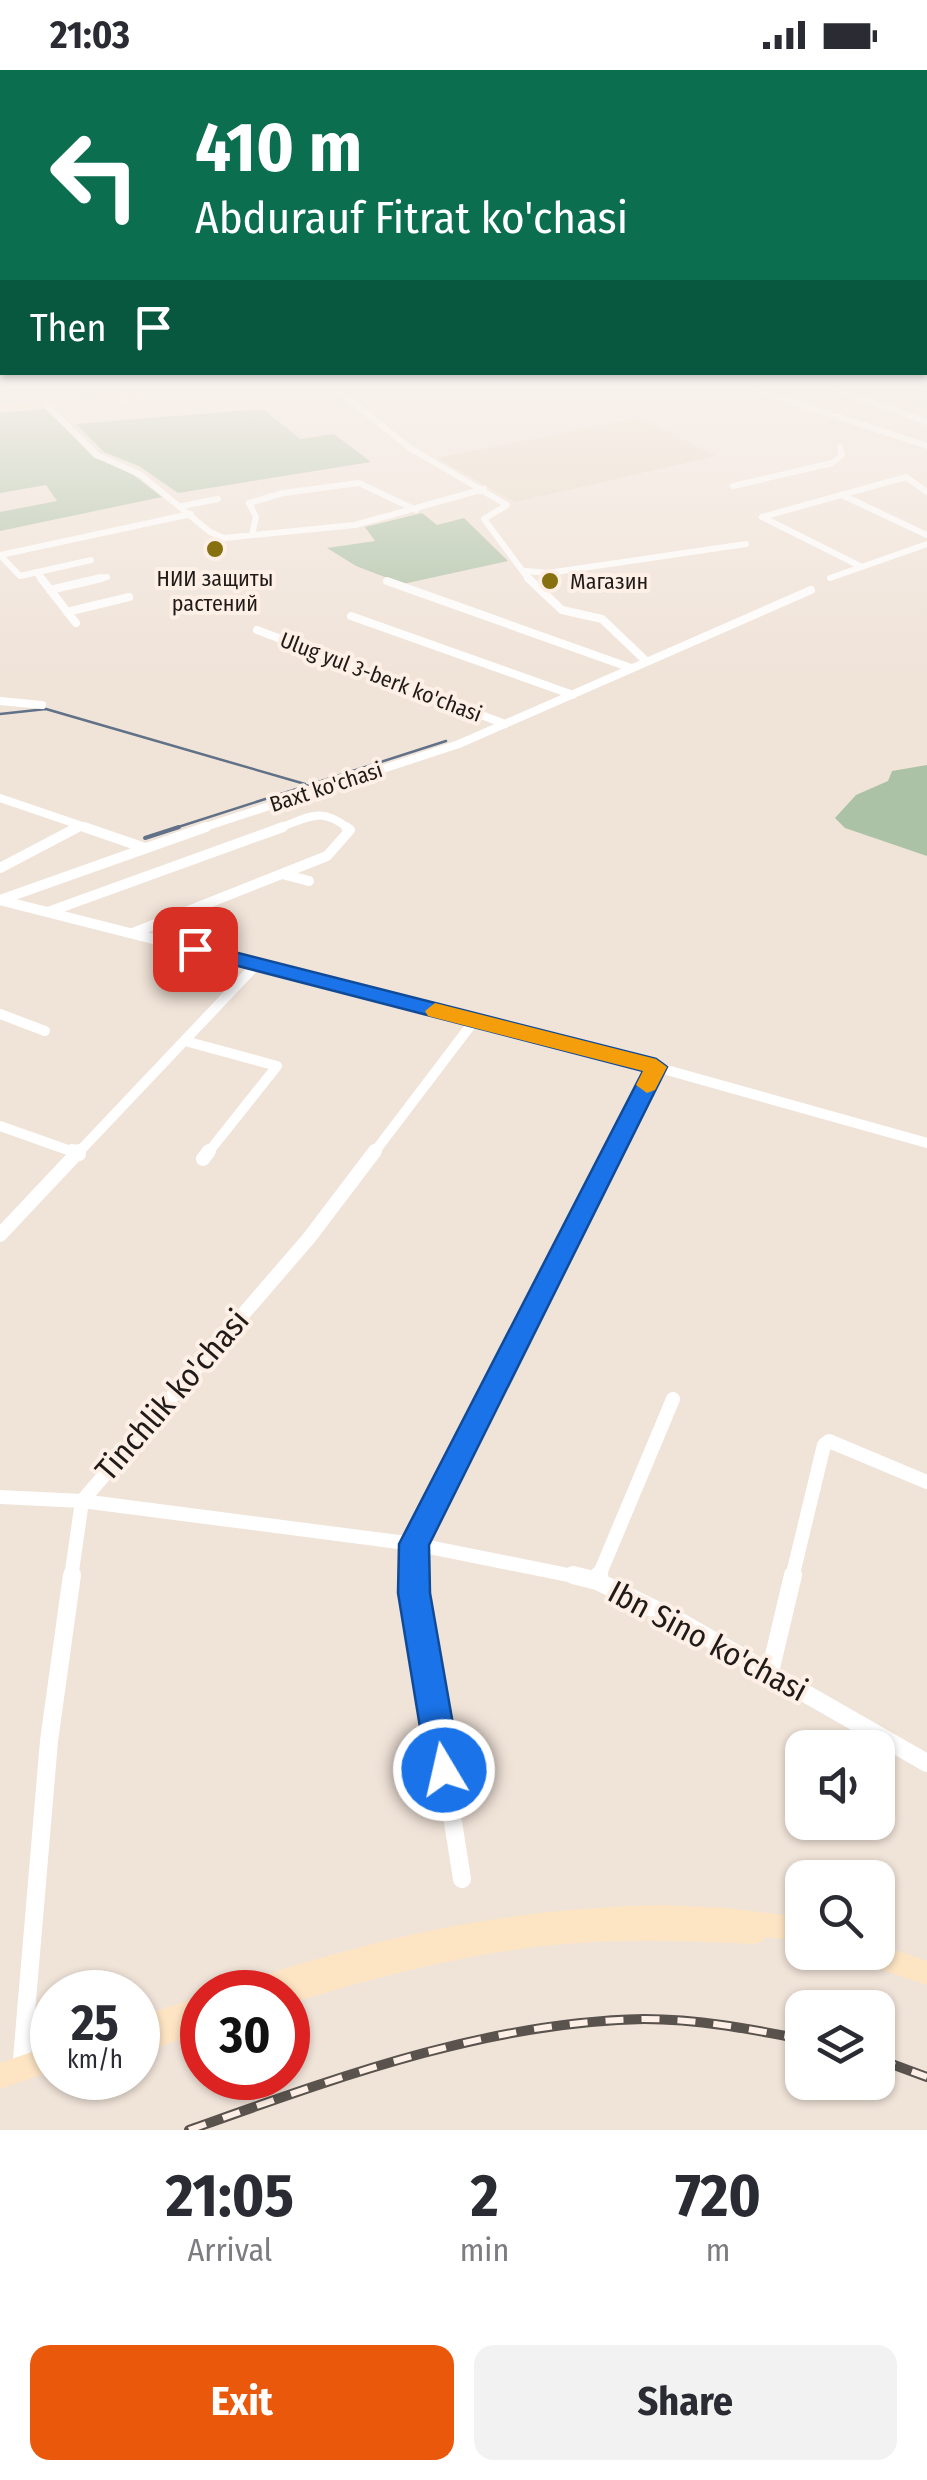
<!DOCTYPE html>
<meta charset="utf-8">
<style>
:root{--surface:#fff;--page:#f2f2f3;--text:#2b2b33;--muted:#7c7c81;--accent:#ea580c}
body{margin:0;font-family:"Fira Sans Condensed",sans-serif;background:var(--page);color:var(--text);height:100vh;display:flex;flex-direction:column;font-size:38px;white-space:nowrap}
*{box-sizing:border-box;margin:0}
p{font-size:32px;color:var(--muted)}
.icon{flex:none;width:55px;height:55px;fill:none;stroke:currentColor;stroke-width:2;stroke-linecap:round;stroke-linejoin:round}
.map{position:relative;height:2060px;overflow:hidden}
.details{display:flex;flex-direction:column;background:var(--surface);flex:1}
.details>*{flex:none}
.hud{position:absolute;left:0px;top:0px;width:928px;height:305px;box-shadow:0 2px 8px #0004;background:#0b6e4f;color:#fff;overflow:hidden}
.buttons{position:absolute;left:785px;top:1660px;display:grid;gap:20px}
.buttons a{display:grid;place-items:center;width:110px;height:110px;border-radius:20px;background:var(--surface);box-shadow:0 2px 8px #0004;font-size:50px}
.speed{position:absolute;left:30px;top:1900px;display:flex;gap:20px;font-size:50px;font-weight:700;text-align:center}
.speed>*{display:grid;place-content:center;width:130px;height:130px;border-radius:50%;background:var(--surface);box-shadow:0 2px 8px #0004;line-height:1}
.speed small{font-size:25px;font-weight:400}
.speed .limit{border:15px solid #d22;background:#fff;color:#111}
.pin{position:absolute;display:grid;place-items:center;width:85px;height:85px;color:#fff;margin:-42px;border-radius:20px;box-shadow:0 5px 15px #0006}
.me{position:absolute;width:110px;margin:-55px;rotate:351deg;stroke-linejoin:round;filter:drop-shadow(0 0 8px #0008)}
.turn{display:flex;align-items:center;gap:35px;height:210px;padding:0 30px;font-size:45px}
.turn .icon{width:130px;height:130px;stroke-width:2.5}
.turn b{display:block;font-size:70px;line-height:85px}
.then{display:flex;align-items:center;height:95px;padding:0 30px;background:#0003;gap:20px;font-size:38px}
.eta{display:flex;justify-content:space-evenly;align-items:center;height:170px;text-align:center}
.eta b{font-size:60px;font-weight:700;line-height:70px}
.primary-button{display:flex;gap:20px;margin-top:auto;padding:20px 30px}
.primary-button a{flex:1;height:115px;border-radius:20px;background:var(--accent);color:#fff;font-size:40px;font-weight:700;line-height:115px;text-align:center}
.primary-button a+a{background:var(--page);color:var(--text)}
.status{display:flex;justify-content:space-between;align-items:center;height:70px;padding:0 50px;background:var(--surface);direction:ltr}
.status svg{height:28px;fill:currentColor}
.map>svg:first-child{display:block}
</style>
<div class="status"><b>21:03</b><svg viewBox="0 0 49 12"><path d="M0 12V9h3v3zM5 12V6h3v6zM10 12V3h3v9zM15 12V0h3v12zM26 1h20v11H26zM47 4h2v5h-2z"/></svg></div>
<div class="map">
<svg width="927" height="2060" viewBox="0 0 927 2060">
<rect width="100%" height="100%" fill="#f0e3d8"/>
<path fill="#e7dac6" d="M640,348l76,38 -201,46 -78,-44z"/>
<path fill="#acc2a6" d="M47,339l47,49 29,9 39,30 -162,34v-19l57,-11 -11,-16 -46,8v-80z
M263,339l37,30 34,-5 37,28 -193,31 -39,-27 -35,-14 -28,-28z
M422,443l15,12 27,-7 44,43 -105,23 -47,-18 -29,-18 48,-7 -10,-14z
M927,695v91l-82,-28 -10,-10 21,-23 32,-14 4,-10z"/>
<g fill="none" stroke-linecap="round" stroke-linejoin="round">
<path stroke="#607188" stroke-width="2.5" d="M0,644l46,-5 259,75
M172,759l274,-88"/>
<path stroke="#607188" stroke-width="4" d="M145,768l34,-11"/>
<path stroke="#fff" stroke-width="6" d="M122,319l1,10
M336,319l74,59 97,57 -23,14 46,62
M754,319l173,57
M834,319l93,33
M47,336l50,49 44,20 69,57 14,6 131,-13 129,-36
M733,416l99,-23 10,-8 -2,-8
M844,426l83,39
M182,436l36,-7
M762,447l144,-40 21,15
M762,447l100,50
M252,465l4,-18 -7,-14 34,-10 76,-10 57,27
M0,485l191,-41
M0,485l20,21 71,-16
M526,501l22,2 198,-29
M36,502l7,9
M830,508l97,-34
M90,511l17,-4"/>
<path stroke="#fff" stroke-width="8" d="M41,508l35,45
M528,508l34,32 40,9 44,42
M387,511l244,87
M50,520l51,-12
M67,542l62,-15
M351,546l222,79
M257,560l248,94
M0,631l42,4
M0,728l91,31
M74,759l6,-3
M199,759l260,-85 352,-154
M276,759c33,-11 44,-24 73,0"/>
<path stroke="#fff" stroke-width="10" d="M84,757l61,21
M0,798l78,-41
M282,804l27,7
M0,830l656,167 271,76
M0,830l206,-73
M48,842l235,-85
M133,863l194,-77 23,-26 -4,-3
M0,944l45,17
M185,971l92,25 -70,88
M0,1056l79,28
M77,1084l180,-190
M373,1084l101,-133
M612,1084l44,-87"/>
<path stroke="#fff" stroke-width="14" d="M72,1081l7,3
M203,1089l6,-8
M0,1165l79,-84
M0,1427l82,4 332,43 169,34
M71,1508l11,-77 227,-263 66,-87
M414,1508v-34l199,-393
M598,1508l75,-179
M792,1508l32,-133 5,-4 98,41"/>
<path stroke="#fff" stroke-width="18" d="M414,1505l48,304
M573,1505l24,6 82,40 248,142
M597,1511l2,-6
M770,1602l23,-97
M21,2001l28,-330 23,-166"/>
<path fill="#fde5c4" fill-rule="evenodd" d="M202,319h32l-234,21v-4z
M658,1835l70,3 74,9v24l-38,-4 -1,4 -9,3c-59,-3 -117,-5 -176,-1 -99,7 -196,32 -290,61v-12h-49l4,-9c33,-13 69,-23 103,-32 105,-29 204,-43 312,-46z
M878,1874l49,17v24l-71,-24 -3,-9h25z
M202,1926v36l-64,22v-37z
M52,1975v26l-52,18v-26z"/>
<g stroke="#59524d" stroke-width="10">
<path id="rail" d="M878,1989l49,18
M189,2060c147,-52 297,-108 455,-111 54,0 106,10 158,20"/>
</g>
<use href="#rail" stroke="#fef0e6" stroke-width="6" stroke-dasharray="18" stroke-linecap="butt"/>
</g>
<linearGradient id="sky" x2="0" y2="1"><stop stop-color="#7ca8d5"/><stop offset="0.52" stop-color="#f8f2ed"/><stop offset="1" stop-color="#f8f2ed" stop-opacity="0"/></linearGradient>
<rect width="927" height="608" fill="url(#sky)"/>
<path fill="#1a73e8" stroke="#114b97" stroke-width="2.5" d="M195,872l461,117 11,8 -238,478 1,48 31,177 -5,12 -12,5 -12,-5 -5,-12 -29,-177 1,-49 244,-473 -455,-118v-9z"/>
<path fill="#f59e0b" d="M435,933l221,56 11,8 -12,23 -8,3 -11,-8 7,-14 -215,-55 -3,-5z"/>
<g fill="#86700f" stroke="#fef0e6" stroke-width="4">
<circle cx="215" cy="479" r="10"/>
<circle cx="550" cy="511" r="10"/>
</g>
<g text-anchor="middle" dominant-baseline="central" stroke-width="8" stroke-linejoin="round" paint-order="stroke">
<g font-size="22" fill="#201b18" stroke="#fef0e6">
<text x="215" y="508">НИИ защиты<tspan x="215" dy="25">растений</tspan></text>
<text x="570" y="511" text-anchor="start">Магазин</text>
</g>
<g font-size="22" fill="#201b18" stroke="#fef0e6">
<text transform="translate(381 607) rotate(21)">Ulug yul 3-berk ko'chasi</text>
<text transform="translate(326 717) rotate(-18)">Baxt ko'chasi</text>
</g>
<g font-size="32" fill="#201b18" stroke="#fef0e6">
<text transform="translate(172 1325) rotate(-49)">Tinchlik ko'chasi</text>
<text transform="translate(708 1571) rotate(28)">Ibn Sino ko'chasi</text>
</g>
</g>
</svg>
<div class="buttons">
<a><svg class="icon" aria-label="sound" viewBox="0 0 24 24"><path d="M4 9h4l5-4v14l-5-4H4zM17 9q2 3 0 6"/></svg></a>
<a><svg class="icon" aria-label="search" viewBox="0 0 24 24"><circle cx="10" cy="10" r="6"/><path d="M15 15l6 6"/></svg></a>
<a><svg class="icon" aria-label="layers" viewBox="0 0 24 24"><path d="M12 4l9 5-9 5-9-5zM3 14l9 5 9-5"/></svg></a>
</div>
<div class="speed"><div>25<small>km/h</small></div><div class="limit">30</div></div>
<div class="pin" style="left:195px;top:879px;background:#d93025"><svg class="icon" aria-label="arrive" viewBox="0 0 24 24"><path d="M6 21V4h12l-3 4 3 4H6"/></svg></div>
<svg class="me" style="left:444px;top:1700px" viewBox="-20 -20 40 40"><circle r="17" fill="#1a73e8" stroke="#fff" stroke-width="3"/><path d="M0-11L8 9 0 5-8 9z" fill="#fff"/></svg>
<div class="hud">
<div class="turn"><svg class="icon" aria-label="left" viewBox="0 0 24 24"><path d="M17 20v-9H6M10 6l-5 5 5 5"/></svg><div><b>410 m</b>Abdurauf Fitrat ko'chasi</div></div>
<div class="then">Then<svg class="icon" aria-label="arrive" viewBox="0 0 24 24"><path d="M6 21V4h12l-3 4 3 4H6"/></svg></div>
</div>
</div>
<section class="details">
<div class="eta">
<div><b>21:05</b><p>Arrival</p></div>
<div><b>2</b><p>min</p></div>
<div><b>720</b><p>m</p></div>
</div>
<div class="primary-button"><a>Exit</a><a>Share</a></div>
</section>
